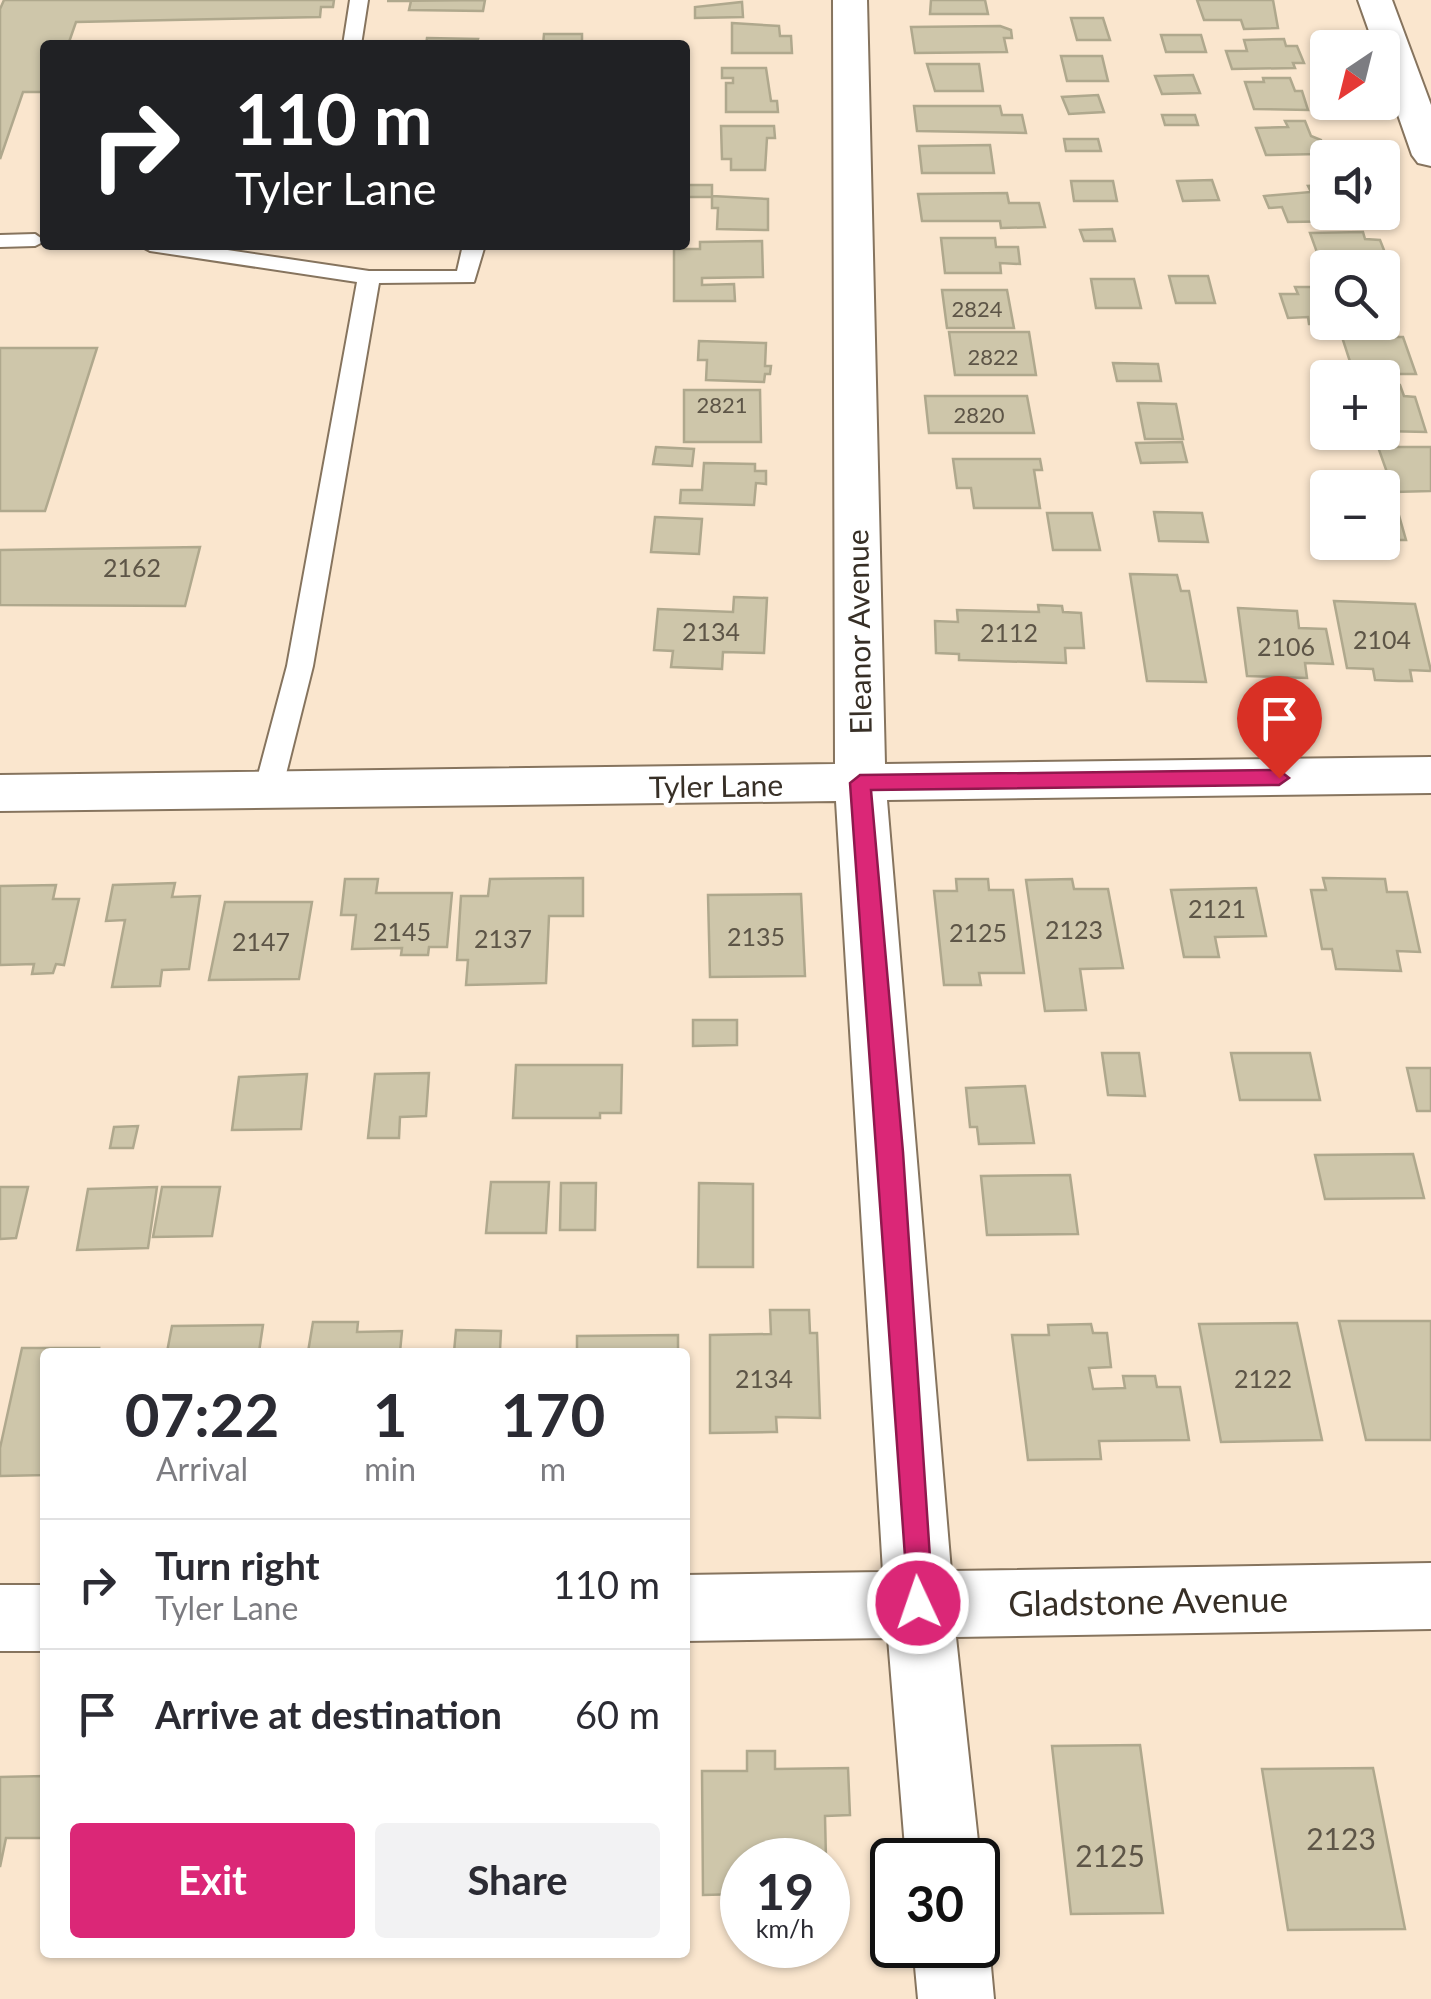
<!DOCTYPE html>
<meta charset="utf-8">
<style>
:root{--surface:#fff;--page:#f2f2f3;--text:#2b2b33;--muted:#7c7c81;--line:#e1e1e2;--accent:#db2777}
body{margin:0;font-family:Lato,sans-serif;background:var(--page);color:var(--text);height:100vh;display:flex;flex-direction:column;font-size:38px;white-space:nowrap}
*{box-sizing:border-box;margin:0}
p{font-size:32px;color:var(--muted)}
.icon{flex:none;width:55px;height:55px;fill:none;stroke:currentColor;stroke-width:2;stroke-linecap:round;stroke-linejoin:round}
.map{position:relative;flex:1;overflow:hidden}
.details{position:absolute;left:40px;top:1348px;width:650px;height:610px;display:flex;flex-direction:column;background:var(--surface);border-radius:10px;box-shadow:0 2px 8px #0004}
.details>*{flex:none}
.banner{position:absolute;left:40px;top:40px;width:650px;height:210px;border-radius:10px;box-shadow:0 2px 8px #0004;background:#202124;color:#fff;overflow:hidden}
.needle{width:65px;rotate:215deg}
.buttons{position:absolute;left:1310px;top:30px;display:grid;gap:20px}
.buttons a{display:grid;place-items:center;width:90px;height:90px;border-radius:10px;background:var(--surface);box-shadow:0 2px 8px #0004;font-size:50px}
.speed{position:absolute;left:720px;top:1838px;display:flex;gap:20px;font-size:50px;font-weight:700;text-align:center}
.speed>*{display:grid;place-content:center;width:130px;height:130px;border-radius:50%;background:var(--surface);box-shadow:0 2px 8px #0004;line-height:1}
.speed small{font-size:25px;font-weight:400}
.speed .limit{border:5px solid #111;border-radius:15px;background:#fff;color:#111}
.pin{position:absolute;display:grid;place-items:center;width:85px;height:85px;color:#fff;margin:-102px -42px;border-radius:50% 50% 50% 0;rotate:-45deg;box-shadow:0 0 10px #0007}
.pin .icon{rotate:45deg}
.me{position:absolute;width:110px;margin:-55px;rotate:357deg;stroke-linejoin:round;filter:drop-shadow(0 0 8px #0008)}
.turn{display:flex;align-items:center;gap:35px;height:210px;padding:0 30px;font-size:45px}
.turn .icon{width:130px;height:130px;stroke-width:2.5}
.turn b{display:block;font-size:70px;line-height:85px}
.eta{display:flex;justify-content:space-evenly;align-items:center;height:170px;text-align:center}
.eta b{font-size:60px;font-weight:700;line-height:70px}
.cta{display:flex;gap:20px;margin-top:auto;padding:20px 30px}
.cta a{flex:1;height:115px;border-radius:10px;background:var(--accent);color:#fff;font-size:40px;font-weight:700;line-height:115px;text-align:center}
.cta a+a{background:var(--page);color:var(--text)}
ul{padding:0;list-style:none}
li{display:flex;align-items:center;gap:30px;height:130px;padding:0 30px;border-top:2px solid var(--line)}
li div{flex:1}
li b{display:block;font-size:38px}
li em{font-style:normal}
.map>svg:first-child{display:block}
</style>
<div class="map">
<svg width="1431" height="1999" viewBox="0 0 1431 1999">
<rect width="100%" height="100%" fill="#fae6ce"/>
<path fill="#cec6aa" stroke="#afa88d" stroke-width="2.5" d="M4,0h330l-1,7h-12l-1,10 -244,5 -8,23h-23v47h-22l-23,67v-150z
M485,0l-2,11 -74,-1 2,-9h-24z
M931,0h54l3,14h-58z
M1197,0h76l5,28 -34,1 -3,-9h-37z
M742,2l1,15 -48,1v-11z
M1071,18h32l7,22h-33z
M732,23l47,3 1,10h11l1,17h-60z
M1000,26l11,4 1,8h-8l3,14 -92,1 -4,-26z
M544,34h38v11h-39z
M1161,35h40l5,17h-40z
M427,38l51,1 -2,6h-50z
M1244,40l40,-1 2,7h11l7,17h-11l2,5 -63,1 -6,-18h21z
M1061,56h41l6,25h-41z
M927,64h52l4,27h-48z
M722,68h44l5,33h6l1,11h-52v-29h7v-5h-11z
M1155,76l38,-1 7,18 -38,1z
M1263,78h27l5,13h7l6,19 -54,-1 -9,-27h19z
M1098,95l6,17 -35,2 -7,-17z
M914,106h86l2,9h20l4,18 -109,-2z
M1162,115h33l3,10h-33z
M1285,121h20l6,15 10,4 2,4 -9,1 4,9 -52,1 -10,-27 32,-1z
M721,126h53l1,12h-8l-2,32h-34v-11h-9z
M1064,139h34l3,12h-35z
M990,145l4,28h-72l-3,-27z
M1071,181h42l4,20h-43z
M1177,181l35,-1 7,20 -36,1z
M685,185h27v12h-27z
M1328,185v27h20l4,9 -64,1 -6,-15 -13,1 -5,-12 47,-4 -3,-6z
M1007,193l2,10h30l6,24 -44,1 -1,-7h-78l-4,-27z
M712,196l56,3v31l-51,-1 1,-21h-6z
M1112,229l3,12h-31l-4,-11z
M1363,232l2,7 15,1 11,28h-58l-4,-10h-10l-9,-25z
M941,238h54l1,9h22l2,17 -20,-1 1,10h-56z
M762,241l1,36 -61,1v7l32,-1 1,17h-61v-52h26v-7z
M1169,276h39l7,27h-39z
M1091,279h43l7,29h-45z
M1295,287h33v35l51,1 -70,1 -1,-7 -20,1 -8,-24h18z
M942,290h65l7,38h-67z
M949,332h80l7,43h-81z
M1342,337h61l13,37h-62z
M699,341l67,2 -1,23h6l-1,8h-5l-1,8 -58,-2 1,-20h-9z
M0,348h97l-52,163h-45z
M1113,363l45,1 3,17h-44z
M1382,385h18l4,11 11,1 11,35 -44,-1z
M684,390h76l1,52h-77z
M925,396h102l7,37h-105z
M1138,403l38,1 7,35h-38z
M1182,442l5,20 -46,1 -5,-20z
M656,447l38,2 -2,17 -39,-2z
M1378,447h53v44l-37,1z
M953,459h87l2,11h-8l6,38h-66l-3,-20h-14z
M704,463l51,1v7h11v13l-10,-1 -2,22 -74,-2 1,-13h21z
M1382,511l16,1 8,28h-24z
M1154,512l48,1 6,29 -49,-1z
M1047,513h45l8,37h-47z
M655,517l47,2 -3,35 -48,-2z
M200,547l-15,59 -185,-1v-55z
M1130,574l47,1 4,16h8l17,91 -59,-1z
M734,597l33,1 -3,55 -41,-1 -1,17 -51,-2 2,-16 -19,-1 4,-41 75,3z
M1334,601l81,3 16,67 -21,-1 2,11h-13l-24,-1 -2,-11 -26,-1z
M1038,605l24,1 1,6 18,1 3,35h-19l1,15 -107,-3v-6l-23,-1 -1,-32 23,1 -1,-12 82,2z
M1238,608l59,3 2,17 27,1 7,35 -28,-1 2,15 -60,-2z
M583,878v38h-34l-3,67 -80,2 2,-25h-11l4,-64h27l2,-17z
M1323,878l62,1 2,13h20l13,60 -23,-1 4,20 -65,-2 -4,-20h-10l-11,-59h15z
M345,879h33l-2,14h76l-5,54h-18l-1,8h-27l1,-7 -50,1 4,-34h-15z
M956,879h32l1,11h24l11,83h-45l2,12h-37l-10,-94h23z
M1072,879l2,10h34l15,79 -43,1 6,41 -41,1 -19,-131z
M175,883l-3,14 28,-1 -11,73 -27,1 -2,16 -48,1 13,-67 -19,1 7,-36z
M56,885l-3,14h26l-15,66 -8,-1 -3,9 -21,1 2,-10 -34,1v-79z
M1256,888l10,48 -51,1 4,20h-35l-13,-67z
M801,894l4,82 -95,1 -2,-82z
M225,902h87l-13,77 -90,1z
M693,1020h44v25l-44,1z
M1102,1053h37l6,43 -37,-1z
M1231,1053h79l10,47h-80z
M516,1065h106l-1,48h-21v5h-87z
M1407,1068h24v43h-14z
M429,1073l-3,43 -26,1 -1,21h-31l7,-64z
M307,1074l-6,55 -69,1 7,-53z
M1025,1086l9,57 -55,1 -2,-17h-7l-4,-39z
M138,1126l-5,22h-23l4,-21z
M1413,1154l11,44 -99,1 -10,-44z
M1070,1175l8,59 -91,1 -6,-59z
M491,1182h58l-3,51h-60z
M561,1183h35l-1,47h-35z
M699,1183l54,1v83h-55z
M0,1187h28l-12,51 -16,1z
M157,1187l-9,61 -71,2 11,-61z
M162,1187h58l-8,49 -59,1z
M770,1310h39l1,23h7l3,85 -44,-1 1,15h-5l-62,1v-98l61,-1z
M1339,1321h92v119h-65z
M313,1322h45l-1,10 45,-1 -2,21h-92z
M1297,1323l25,117 -101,2 -22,-118z
M1091,1324l2,9h14l4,34 -22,1 4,21 32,-1 -2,-12h32l2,11h23l9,53 -90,1 2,18 -73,1 -16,-125h37l-1,-10z
M263,1325l-4,27h-92l5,-26z
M456,1330l45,1 -1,19 48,2h-94z
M678,1335v17h-101v-16z
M22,1348h77l-1,4h-53v123l-45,1v-28z
M1140,1745l23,168 -92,1 -19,-168z
M747,1751h28v18l73,-1 2,47 -25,1 1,44h-84v34l-39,1 -1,-124h45z
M1373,1768l32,161 -117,1 -26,-161z
M45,1776l-3,62h-36l-6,29v-90z"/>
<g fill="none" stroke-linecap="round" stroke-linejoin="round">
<g stroke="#86745e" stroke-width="4">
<path id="lane" d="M350,0h18l-7,45h-18z
M0,235l35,-1 10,7 -10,5 -35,1z
M139,245h55l175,26h88l6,-26h22l-11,37 -95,1 -66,383 -31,124 -14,10 -14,-10 33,-124 70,-384 -207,-31z"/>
</g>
<g stroke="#86745e" stroke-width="4">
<path id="street" d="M833,0h34l18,764 546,-7v36l-544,7 64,771 480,-8v66l-475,8 24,223 -2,5v-5h-72l-18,-222 -203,3v-66l198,-3 -47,-771 -836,10v-36l835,-11z
M1358,0h34l39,105v61l-13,-3 -6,-8 -30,-86v-21h-7z
M0,1585h45v66h-45z
M978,1918l11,27 5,54h-76l-5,-54h65z"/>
</g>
<use href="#lane" fill="#fff" fill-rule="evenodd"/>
<use href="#street" fill="#fff" fill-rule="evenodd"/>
</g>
<path fill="#db2777" stroke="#8e194d" stroke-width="2.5" d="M1279,770l10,8 -10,7 -408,5 32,362 30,451 -5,10 -10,4 -9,-4 -59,-830 10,-8z"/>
<g text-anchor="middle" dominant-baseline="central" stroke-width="9" stroke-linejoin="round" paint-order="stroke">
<g font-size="22" fill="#5d5547">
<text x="977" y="308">2824</text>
<text x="993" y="356">2822</text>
<text x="722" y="404">2821</text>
<text x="979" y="414">2820</text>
</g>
<g font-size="25" fill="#5d5547">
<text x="132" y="567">2162</text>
<text x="711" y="631">2134</text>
<text x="1009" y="632">2112</text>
<text x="1382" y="639">2104</text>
<text x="1286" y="646">2106</text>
<text x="1217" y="908">2121</text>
<text x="1074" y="929">2123</text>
<text x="402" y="931">2145</text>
<text x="978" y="932">2125</text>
<text x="756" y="936">2135</text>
<text x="503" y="938">2137</text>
<text x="261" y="941">2147</text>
<text x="764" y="1378">2134</text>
<text x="1263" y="1378">2122</text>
</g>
<g font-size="30" fill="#372f26" stroke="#fff">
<text transform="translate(858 632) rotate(-91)">Eleanor Avenue</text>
<text transform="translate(716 785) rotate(-1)">Tyler Lane</text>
</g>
<g font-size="30" fill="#5d5547">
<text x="1341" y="1838">2123</text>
<text x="1110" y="1855">2125</text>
</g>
<g font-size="35" fill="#372f26" stroke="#fff">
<text transform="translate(1148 1600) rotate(-1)">Gladstone Avenue</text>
</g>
</g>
</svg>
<div class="buttons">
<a><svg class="needle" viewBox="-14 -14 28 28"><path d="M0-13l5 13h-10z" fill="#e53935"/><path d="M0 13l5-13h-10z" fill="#7c7c81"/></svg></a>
<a><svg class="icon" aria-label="sound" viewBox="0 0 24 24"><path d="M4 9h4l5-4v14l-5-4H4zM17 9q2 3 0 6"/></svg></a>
<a><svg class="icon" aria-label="search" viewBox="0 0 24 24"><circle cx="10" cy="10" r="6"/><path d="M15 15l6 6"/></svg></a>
<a>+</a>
<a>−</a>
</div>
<div class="speed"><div>19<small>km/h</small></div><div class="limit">30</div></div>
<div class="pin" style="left:1279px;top:778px;background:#d93025"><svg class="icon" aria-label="arrive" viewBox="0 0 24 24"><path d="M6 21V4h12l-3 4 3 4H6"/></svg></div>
<svg class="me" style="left:918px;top:1603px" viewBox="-20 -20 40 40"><circle r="17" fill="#db2777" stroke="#fff" stroke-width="3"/><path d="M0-11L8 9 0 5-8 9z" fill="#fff"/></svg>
<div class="banner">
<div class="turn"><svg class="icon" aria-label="right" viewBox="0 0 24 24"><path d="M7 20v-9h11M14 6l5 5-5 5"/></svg><div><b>110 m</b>Tyler Lane</div></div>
</div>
<section class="details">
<div class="eta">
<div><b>07:22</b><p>Arrival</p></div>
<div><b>1</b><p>min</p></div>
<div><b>170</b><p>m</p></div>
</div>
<ul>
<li><svg class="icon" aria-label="right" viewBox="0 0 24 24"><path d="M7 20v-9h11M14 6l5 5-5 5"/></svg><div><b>Turn right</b><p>Tyler Lane</p></div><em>110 m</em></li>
<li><svg class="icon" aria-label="arrive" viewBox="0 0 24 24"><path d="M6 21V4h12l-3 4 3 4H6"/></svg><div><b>Arrive at destination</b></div><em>60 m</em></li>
</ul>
<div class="cta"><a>Exit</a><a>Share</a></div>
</section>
</div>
